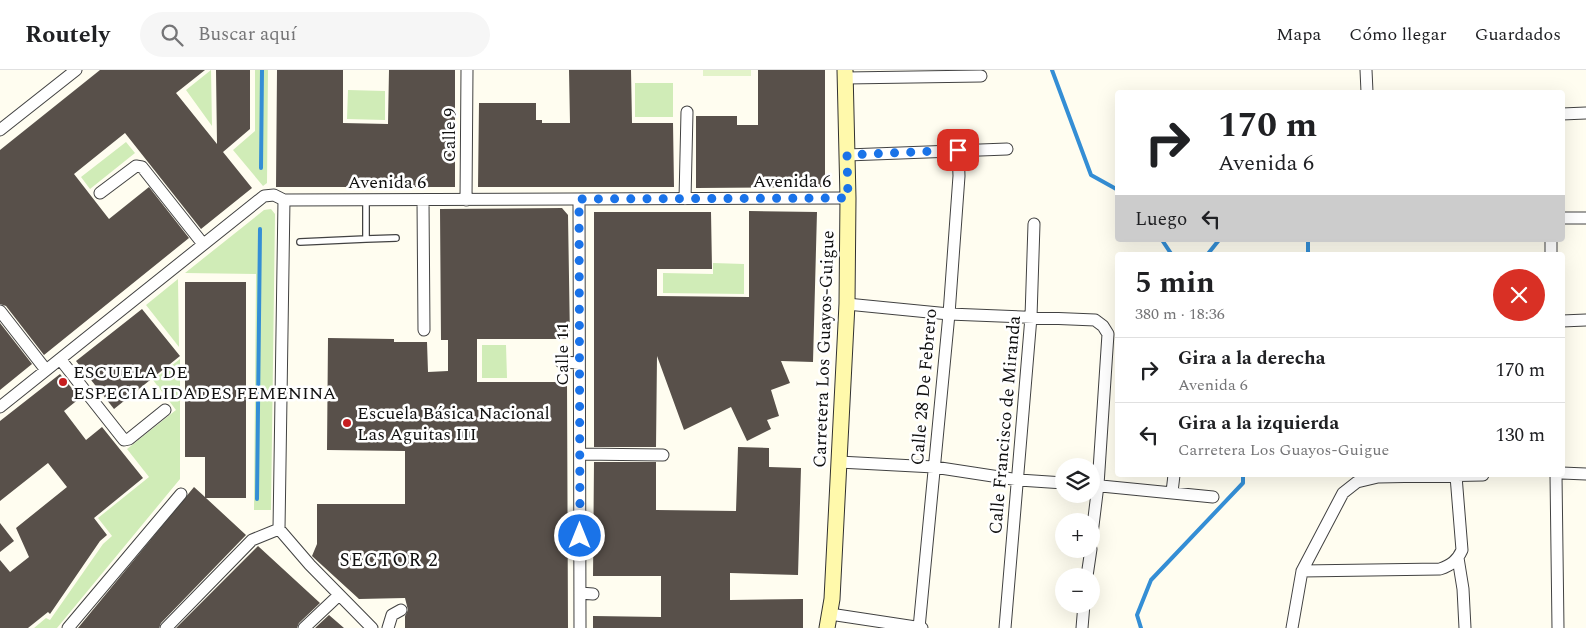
<!DOCTYPE html>
<html lang="es">
<meta charset="utf-8">
<style>
:root{--surface:#fff;--page:#f6f6f6;--text:#202124;--muted:#757577;--line:#e0e0e0}
body{margin:0;font-family:Spectral,serif;background:var(--page);color:var(--text);height:100vh;display:flex;flex-direction:column;font-size:19px;white-space:nowrap}
*{box-sizing:border-box;margin:0}
p{font-size:16px;color:var(--muted)}
.icon{flex:none;width:28px;height:28px;fill:none;stroke:currentColor;stroke-width:2;stroke-linecap:round;stroke-linejoin:round}
.map{position:relative;flex:1;overflow:hidden}
.details{position:absolute;left:1115px;top:182px;width:450px;height:225px;display:flex;flex-direction:column;background:var(--surface);border-radius:5px;box-shadow:0 5px 20px #0002}
.details>*{flex:none}
.hud{position:absolute;left:1115px;top:20px;width:450px;height:152px;border-radius:5px;box-shadow:0 5px 20px #0002;background:#fff;color:var(--text);overflow:hidden}
.fabs{position:absolute;left:1055px;top:388px;display:grid;gap:10px}
.fabs a{display:grid;place-items:center;width:45px;height:45px;border-radius:50%;background:var(--surface);box-shadow:0 5px 20px #0002;font-size:25px}
.pin{position:absolute;display:grid;place-items:center;width:42px;height:42px;color:#fff;margin:-21px;border-radius:10px;box-shadow:0 2px 8px #0006}
.me{position:absolute;width:55px;margin:-28px;rotate:0deg;stroke-linejoin:round;filter:drop-shadow(0 0 4px #0008)}
.turn{display:flex;align-items:center;gap:18px;height:105px;padding:0 20px;font-size:22px}
.turn .icon{width:65px;height:65px;stroke-width:2.5}
.turn b{display:block;font-size:35px;line-height:42px}
.then{display:flex;align-items:center;height:48px;padding:0 20px;background:#0003;gap:10px;font-size:19px}
.round{display:grid;place-items:center;flex:none;width:52px;height:52px;border-radius:26px;background:var(--page)}
.overview{display:flex;align-items:center;justify-content:space-between;height:85px;padding:0 20px}
h1{font-size:30px;font-weight:700;line-height:38px}
ul{padding:0;list-style:none}
li{display:flex;align-items:center;gap:15px;height:65px;padding:0 20px;border-top:1px solid var(--line)}
li div{flex:1}
li b{display:block;font-size:19px}
li em{font-style:normal}
header{display:flex;align-items:center;gap:30px;box-sizing:border-box;height:70px;padding:0 25px;background:var(--surface);border-bottom:1px solid var(--line)}
header strong{font-size:24px}
nav{display:flex;gap:28px;margin-inline-start:auto;font-size:18px}
.search{width:350px;height:45px;background:var(--page);display:flex;align-items:center;gap:12px;box-sizing:border-box;padding:0 18px;border-radius:28px;color:var(--muted);font-size:19px}
.map>svg:first-child{display:block}
</style>
<header>
<strong>Routely</strong>
<div class="search"><svg class="icon" aria-label="search" viewBox="0 0 24 24"><circle cx="10" cy="10" r="6"/><path d="M15 15l6 6"/></svg>Buscar aquí</div>
<nav><a>Mapa</a><a>Cómo llegar</a><a>Guardados</a></nav>
</header>
<div class="map">
<svg width="1586" height="558" viewBox="0 0 1586 558">
<rect width="100%" height="100%" fill="#fffdf0"/>
<path fill="#d0ecb7" d="M211,0l1,56 -26,-36z
M255,0h13l-1,113 -4,3 -30,-36 22,-19z
M635,13h38v34h-38z
M348,20l37,1v29l-38,-1z
M126,72l9,11 -45,36 -9,-12z
M271,139l4,5 -4,296h-17l2,-236 -71,-1 79,-63z
M713,193l31,1v30l-81,-1v-20l50,1z
M178,209l1,68 -33,-42z
M482,275h24l1,33h-25z
M180,289v120l-123,149h-23l12,-10 4,2 53,-76 9,-8 -14,-18 51,-41 -22,-28 49,-39 -23,-30z"/>
<path fill="#e3f3c9" d="M703,0h48v6h-48z"/>
<g fill="none" stroke-linecap="round" stroke-linejoin="round">
<path stroke="#348ed5" stroke-width="4" d="M1052,0l39,105 27,15
M261,98l1,-98
M1162,170l10,15
M1207,185l12,-15
M1308,185v-15
M257,429l3,-270
M1141,558l-4,-13 14,-35 92,-97v-8"/>
</g>
<path fill="#58504a" d="M100,0h105l-29,23 41,51 -1,-74h34v59l-27,23 29,36 -51,41 -76,-96 -51,41 35,45 40,-32 40,51 -145,117 -38,-49 -6,-2v-154z
M277,0h66v53l45,1 1,-54h66v117h-179z
M569,0h62l1,53h41l1,64h-196l1,-84h57v17h6v3h28z
M758,0h67v117l-129,1v-72h41v9h21z
M562,138l6,7 2,124h-93v43h90l1,246h-163v-12l3,-6 -3,-12 -46,1 -47,-43 5,-12v-40h88v-53l-78,-1 1,-112 66,1v3h33l1,30 20,-1v-31h-7l-1,-131z
M749,141l68,1 -4,150 -32,-1 9,22 -19,7 8,26 -12,4 4,9 -24,12 -16,-34 -47,23 -27,-74 -1,91h-62v-235h117l1,57h-55v27l92,1z
M185,212h61v216h-40l40,37 -85,88 -2,5h-81l116,-141 11,10v-40h-20z
M142,239l38,47 -66,53 -38,-48z
M0,253l32,41 -32,26z
M60,304l20,24 -16,13 22,29 16,-13 41,51 -49,40 13,17 -7,6 -50,73 -2,-2 -20,16h-28v-68l10,12 19,-15 -13,-29 51,-41 -19,-24 -48,38v-80z
M738,377l31,1v19l32,1 -3,107 -68,-2v27l73,-1v29h-210v-12l68,1v-41h-68l1,-114h62v48l80,1z
M0,453l14,18 -14,11z
M258,476l62,57 -21,20 -2,5h-121z
M329,545l15,13h-29z"/>
<g fill="none" stroke-linecap="round" stroke-linejoin="round">
<g stroke="#424242" stroke-width="8">
<path id="service" d="M366,169l30,-1
M300,172l66,-3v-39"/>
</g>
<g stroke="#424242" stroke-width="13">
<path id="minor" d="M1366,0l1,22
M846,8l135,-2
M1562,44l24,-1
M0,60l76,-60
M847,85l160,-6
M100,123l36,-27 6,1 61,77
M579,129l1,429
M685,129l2,-87
M284,130l-5,329 31,36 62,63
M423,130l1,130
M466,130l1,-130
M1562,148h24
M1551,170v15
M847,234l102,10 146,6 8,6 5,8 -10,151 -7,57
M0,241l46,59
M1562,251l24,-1
M60,289l64,81 5,-1 36,-29
M561,292l18,1
M0,337l264,-211 10,-1 10,5 564,-2
M580,384l83,1
M839,392l95,5 85,13 45,3
M1562,403l24,1
M1556,405l2,153
M1091,415l122,12
M1172,422l2,-17
M1458,488l5,31 2,39
M1302,501l138,-2c11,-4 17,-8 22,-19l-6,-74
M1087,506l4,-27
M580,523l13,1
M830,544l92,14
M68,558l113,-134
M166,558l86,-88 27,-11
M304,558l35,-33
M388,558l4,-13 9,-5
M919,558l30,-314 10,-138 -1,-26
M1005,558l26,-311 3,-93
M1082,558l2,-24
M1292,558l10,-57 41,-78 14,-11 21,-5 105,-2"/>
</g>
<g stroke="#313131" stroke-width="17">
<path id="secondary" d="M827,558l5,-29 15,-295 1,-106 -3,-128"/>
</g>
<use href="#service" stroke="#fff" stroke-width="5.5"/>
<use href="#minor" stroke="#fff" stroke-width="11"/>
<use href="#secondary" stroke="#fff9ab" stroke-width="15"/>
</g>
<g fill="none" stroke-linecap="round" stroke-linejoin="round">
<path stroke="#1a73e8" stroke-width="9" stroke-dasharray="0 16.2" d="M580,466l-1,-337 269,-1 -1,-43 111,-5"/>
</g>
<g fill="#c71e20" stroke="#fff" stroke-width="2">
<circle cx="63" cy="312" r="5"/>
<circle cx="347" cy="353" r="5"/>
</g>
<g text-anchor="middle" dominant-baseline="central" stroke-width="5" stroke-linejoin="round" paint-order="stroke">
<g font-size="18" fill="#0f0f0f" stroke="#fff">
<text transform="translate(449 65) rotate(-90)">Calle 9</text>
<text x="792" y="111">Avenida 6</text>
<text x="387" y="112">Avenida 6</text>
<text transform="translate(824 279) rotate(-88)">Carretera Los Guayos-Guigue</text>
<text transform="translate(562 284) rotate(-90)">Calle 11</text>
<text transform="translate(924 317) rotate(-85)">Calle 28 De Febrero</text>
<text transform="translate(1005 355) rotate(-85)">Calle Francisco de Miranda</text>
</g>
<g font-size="18" fill="#0f0f0f" stroke="#fff" text-anchor="start">
<text x="73" y="302">ESCUELA DE<tspan x="73" dy="21">ESPECIALIDADES FEMENINA</tspan></text>
<text x="357" y="343">Escuela Básica Nacional<tspan x="357" dy="21">Las Aguitas III</tspan></text>
</g>
<g font-size="19" letter-spacing="1" fill="#0f0f0f" stroke="#fff">
<text x="389" y="490">SECTOR 2</text>
</g>
</g>
</svg>
<div class="fabs">
<a><svg class="icon" aria-label="layers" viewBox="0 0 24 24"><path d="M12 4l9 5-9 5-9-5zM3 14l9 5 9-5"/></svg></a>
<a>+</a>
<a>−</a>
</div>
<div class="pin" style="left:958px;top:80px;background:#d93025"><svg class="icon" aria-label="arrive" viewBox="0 0 24 24"><path d="M6 21V4h12l-3 4 3 4H6"/></svg></div>
<svg class="me" style="left:580px;top:466px" viewBox="-20 -20 40 40"><circle r="17" fill="#1a73e8" stroke="#fff" stroke-width="3"/><path d="M0-11L8 9 0 5-8 9z" fill="#fff"/></svg>
<div class="hud">
<div class="turn"><svg class="icon" aria-label="right" viewBox="0 0 24 24"><path d="M7 20v-9h11M14 6l5 5-5 5"/></svg><div><b>170 m</b>Avenida 6</div></div>
<div class="then">Luego<svg class="icon" aria-label="left" viewBox="0 0 24 24"><path d="M17 20v-9H6M10 6l-5 5 5 5"/></svg></div>
</div>
<section class="details">
<div class="overview"><div><h1>5 min</h1><p>380 m · 18:36</p></div><a class="round" style="background:#d93025;color:#fff"><svg class="icon" aria-label="close" viewBox="0 0 24 24"><path d="M6 6l12 12M18 6L6 18"/></svg></a></div>
<ul>
<li><svg class="icon" aria-label="right" viewBox="0 0 24 24"><path d="M7 20v-9h11M14 6l5 5-5 5"/></svg><div><b>Gira a la derecha</b><p>Avenida 6</p></div><em>170 m</em></li>
<li><svg class="icon" aria-label="left" viewBox="0 0 24 24"><path d="M17 20v-9H6M10 6l-5 5 5 5"/></svg><div><b>Gira a la izquierda</b><p>Carretera Los Guayos-Guigue</p></div><em>130 m</em></li>
</ul>
</section>
</div>
